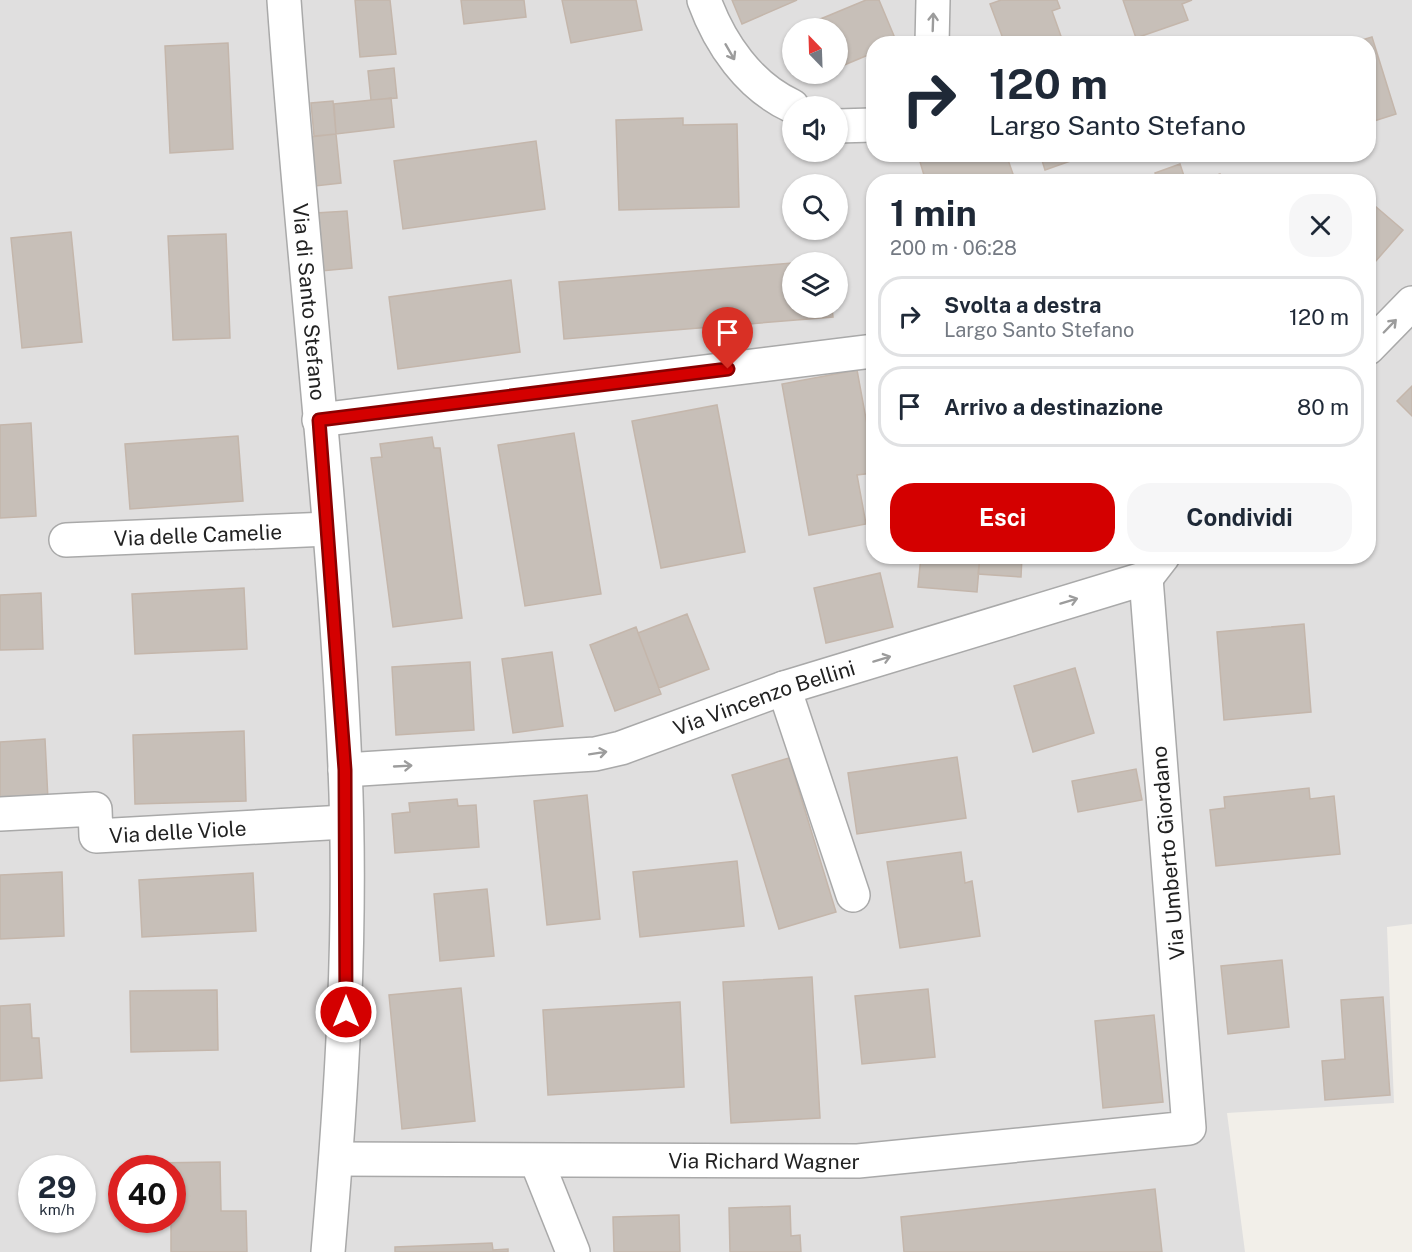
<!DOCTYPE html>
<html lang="it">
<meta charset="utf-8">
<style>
:root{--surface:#fff;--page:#f6f6f7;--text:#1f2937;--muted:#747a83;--line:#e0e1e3;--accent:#d40000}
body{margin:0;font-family:"Public Sans",sans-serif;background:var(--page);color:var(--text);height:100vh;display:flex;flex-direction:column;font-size:22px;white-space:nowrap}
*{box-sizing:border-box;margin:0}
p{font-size:20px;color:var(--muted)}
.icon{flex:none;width:33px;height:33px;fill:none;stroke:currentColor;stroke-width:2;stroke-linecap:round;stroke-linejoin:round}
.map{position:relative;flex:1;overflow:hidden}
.sheet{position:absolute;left:866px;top:174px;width:510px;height:390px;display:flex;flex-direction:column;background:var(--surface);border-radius:24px;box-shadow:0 2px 4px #0004}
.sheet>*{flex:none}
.banner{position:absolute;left:866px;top:36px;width:510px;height:126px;border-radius:24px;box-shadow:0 2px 4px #0004;background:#fff;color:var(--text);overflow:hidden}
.needle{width:39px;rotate:337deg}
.controls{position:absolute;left:782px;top:18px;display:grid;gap:12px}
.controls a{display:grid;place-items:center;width:66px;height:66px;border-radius:50%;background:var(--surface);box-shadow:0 2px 4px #0004;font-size:30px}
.speed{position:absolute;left:18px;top:1155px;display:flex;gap:12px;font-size:30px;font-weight:700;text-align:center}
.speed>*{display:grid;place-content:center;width:78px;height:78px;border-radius:50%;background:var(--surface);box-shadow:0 2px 4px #0004;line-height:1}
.speed small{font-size:15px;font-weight:400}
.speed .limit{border:9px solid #d22;background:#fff;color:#111}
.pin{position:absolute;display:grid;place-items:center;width:51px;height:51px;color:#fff;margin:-62px -26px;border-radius:50% 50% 50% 0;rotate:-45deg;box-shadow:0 0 6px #0007}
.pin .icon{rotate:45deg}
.me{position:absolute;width:66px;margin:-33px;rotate:0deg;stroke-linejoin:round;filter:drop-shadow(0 0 4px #0008)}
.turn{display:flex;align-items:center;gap:21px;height:126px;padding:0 24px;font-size:27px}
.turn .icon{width:78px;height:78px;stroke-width:2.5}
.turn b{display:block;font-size:42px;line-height:51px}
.round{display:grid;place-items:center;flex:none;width:63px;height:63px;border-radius:24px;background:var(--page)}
.headline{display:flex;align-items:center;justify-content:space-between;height:102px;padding:0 24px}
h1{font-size:36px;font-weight:700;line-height:45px}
.primary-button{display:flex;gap:12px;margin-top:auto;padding:12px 24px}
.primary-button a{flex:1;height:69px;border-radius:24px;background:var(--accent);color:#fff;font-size:24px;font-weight:700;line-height:69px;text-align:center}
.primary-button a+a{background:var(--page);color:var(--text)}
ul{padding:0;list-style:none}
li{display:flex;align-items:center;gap:18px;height:81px;margin:0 12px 9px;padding:0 12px;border:3px solid var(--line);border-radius:24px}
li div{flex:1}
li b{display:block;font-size:22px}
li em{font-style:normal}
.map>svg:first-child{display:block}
</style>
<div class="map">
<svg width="1412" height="1252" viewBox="0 0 1412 1252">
<rect width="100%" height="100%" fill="#f2efe9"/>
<path fill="#e0dfdf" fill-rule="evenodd" d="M0,0h1412v924l-25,3 7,176 -167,10 18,139h-1245zM792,28h45v46h-45zM873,44h495v110h-495zM792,106h45v46h-45zM873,182h495v374h-495zM792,184h45v46h-45zM792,262h45v46h-45zM32,1168h50v52h-50zM122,1168h50v52h-50z"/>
<path fill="#c7bfb8" stroke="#c4b6ab" stroke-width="1.5" d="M355,0h35l6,54 -36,3z
M461,0h63l2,17 -62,7z
M562,0h74l6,30 -71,13z
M732,0h65l-55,24z
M866,0h13l18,43 -24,1v9l-36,15v-40h-15l-4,-8z
M1001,0h56l3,8 -8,3 10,28 -13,5h-44l-15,-40z
M1123,0h69l-10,4 6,16 -52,18z
M1372,37l24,77 -28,9v-79h-19z
M228,43l5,106 -63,4 -5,-107z
M394,68l3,30 -26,2 -3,-29z
M391,98l3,29 -58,7 -2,-30z
M333,101l3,33 -22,2 -3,-33z
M683,118v7l54,-1 2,83 -120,3 -3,-90z
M336,134l5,49 -26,3 -5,-49z
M536,141l9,68 -142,20 -9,-68z
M1006,154l8,23 -15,5h-73l-8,-27z
M1040,154h50l-45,16z
M1180,164l6,18h-28l-3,-9z
M1220,174l3,8h-26z
M1368,200l35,30 -35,40z
M347,211l5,57 -31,3 -5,-58z
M71,232l11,110 -60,6 -11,-110z
M226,234l4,104 -57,2 -5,-104z
M828,260l1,2h-30z
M792,263v45h40l1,9 -269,22 -5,-57z
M511,280l9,72 -122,17 -9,-72z
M857,370l16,87v16l-16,2 9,49 -57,11 -27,-151z
M1412,386v30l-15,-15z
M717,405l28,147 -84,16 -29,-147z
M31,423l5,93 -36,2v-93z
M574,433l27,161 -76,12 -27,-161z
M238,436l5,65 -113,8 -5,-65z
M432,437l2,11h6l22,170 -69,9 -22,-169 11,-1 -2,-13z
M1368,464l7,7 -7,7z
M921,556h59l-3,36 -59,-5z
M980,556h42l-1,21 -43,-3z
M880,573l13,54 -67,16 -12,-55z
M244,588l3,61 -112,5 -3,-60z
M41,593l2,56 -43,1v-55z
M687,614l22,55 -50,19 -21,-55z
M1304,624l7,88 -87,8 -7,-88z
M636,627l25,67 -46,17 -25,-66z
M552,652l11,74 -50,7 -11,-74z
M470,662l4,68 -78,5 -4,-68z
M1075,668l19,65 -61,19 -19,-66z
M244,731l2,70 -111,3 -2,-69z
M45,739l3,61 -48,3v-61z
M957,757l9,61 -109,16 -9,-61z
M789,758l47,154 -57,17 -47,-154z
M1136,769l6,31 -64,12 -6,-31z
M1309,788l1,11 24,-3 6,58 -124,12 -6,-56 15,-2 -1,-11z
M587,795l13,124 -53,6 -13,-124z
M457,799l1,7 18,-1 3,42 -84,6 -3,-39 18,-2 -1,-9z
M961,852l4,31 7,-2 8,55 -80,12 -13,-86z
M737,861l7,65 -104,11 -7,-65z
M62,872l2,64 -64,3v-64z
M253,873l3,58 -114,6 -3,-57z
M487,889l7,67 -54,5 -6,-67z
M1282,960l7,67 -61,7 -7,-68z
M812,977l8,141 -89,5 -8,-141z
M461,988l14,133 -73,8 -13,-134z
M928,989l7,68 -73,7 -7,-68z
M217,990l1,60 -87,2 -1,-61z
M1383,997l7,98 -65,5 -3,-39 23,-2 -4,-59z
M680,1002l4,85 -136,8 -5,-85z
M30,1004l2,34h7l3,40 -42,3v-75z
M1154,1015l9,87 -60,6 -8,-87z
M220,1162l1,49h25l1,41h-76v-32h-21h22v-52h-22v-5z
M1155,1189l7,63h-258l-3,-35z
M790,1206l1,30 9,-1 1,17h-71l-1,-44z
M679,1215l1,37h-66l-1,-35z
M492,1243l1,7 15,-1v3h-113v-5z"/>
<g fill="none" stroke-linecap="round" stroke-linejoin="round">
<g stroke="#a9a9a9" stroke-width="36">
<g id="minor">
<path id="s1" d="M284,0c18,256 50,511 61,767 7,163 -3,323 -17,485"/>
<path d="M704,0c16,44 45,86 88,106"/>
<path d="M932,44l1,-44"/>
<path d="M837,126l36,-1"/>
<path d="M1368,348l44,-45"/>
<path d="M319,420l554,-69"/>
<path id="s2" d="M66,540l263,-11"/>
<path d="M784,688l69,207"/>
<path id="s3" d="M345,770l250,-16 26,-6 163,-60 362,-110 17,-22"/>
<path id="s4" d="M0,814l95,-5 1,27 249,-14"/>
<path id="s5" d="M336,1159l522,2 331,-33 -43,-550"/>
<path d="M537,1162l36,90"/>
</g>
</g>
<use href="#minor" stroke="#fff" stroke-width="33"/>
</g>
<defs><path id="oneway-shaft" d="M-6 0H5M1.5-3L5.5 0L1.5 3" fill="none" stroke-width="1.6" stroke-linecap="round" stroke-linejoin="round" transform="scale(1.5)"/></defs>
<g stroke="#9c9c9c">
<use href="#oneway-shaft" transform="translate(933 22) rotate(-88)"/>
<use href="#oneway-shaft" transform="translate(730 52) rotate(60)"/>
<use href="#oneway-shaft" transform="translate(1390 326) rotate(-46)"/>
<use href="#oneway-shaft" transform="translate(1069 601) rotate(-17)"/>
<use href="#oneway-shaft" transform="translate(882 659) rotate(-17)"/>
<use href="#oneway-shaft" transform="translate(598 753) rotate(-9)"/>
<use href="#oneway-shaft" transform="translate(403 766) rotate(-3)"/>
</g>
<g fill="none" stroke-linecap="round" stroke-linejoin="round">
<g stroke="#8a0000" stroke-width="15">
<path id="route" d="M346,1012l-1,-242 -26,-350 409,-51"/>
</g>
<use href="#route" stroke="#d40000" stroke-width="10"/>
</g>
<g text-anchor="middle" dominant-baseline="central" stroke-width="6" stroke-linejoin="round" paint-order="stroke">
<g font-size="21" fill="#222" stroke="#fff">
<text stroke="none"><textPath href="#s1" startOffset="303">Via di Santo Stefano</textPath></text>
<text stroke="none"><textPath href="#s2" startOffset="132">Via delle Camelie</textPath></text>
<text stroke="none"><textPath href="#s3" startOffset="429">Via Vincenzo Bellini</textPath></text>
<text stroke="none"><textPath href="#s4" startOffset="204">Via delle Viole</textPath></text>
<text transform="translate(1168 853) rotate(-95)">Via Umberto Giordano</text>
<text stroke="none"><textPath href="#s5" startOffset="428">Via Richard Wagner</textPath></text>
</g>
</g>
</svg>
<div class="controls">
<a><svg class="needle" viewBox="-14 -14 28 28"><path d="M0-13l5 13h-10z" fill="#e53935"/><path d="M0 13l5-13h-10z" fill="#747a83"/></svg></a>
<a><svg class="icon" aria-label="sound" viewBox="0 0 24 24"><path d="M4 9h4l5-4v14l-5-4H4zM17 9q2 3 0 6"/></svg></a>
<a><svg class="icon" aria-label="search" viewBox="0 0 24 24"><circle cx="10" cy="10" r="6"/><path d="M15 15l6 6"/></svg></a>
<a><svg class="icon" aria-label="layers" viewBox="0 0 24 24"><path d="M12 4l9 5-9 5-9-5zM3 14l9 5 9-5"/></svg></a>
</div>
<div class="speed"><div>29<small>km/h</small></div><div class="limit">40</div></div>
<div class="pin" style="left:728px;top:369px;background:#d93025"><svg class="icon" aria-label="arrive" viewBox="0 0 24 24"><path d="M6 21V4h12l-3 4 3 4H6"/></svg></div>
<svg class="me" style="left:346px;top:1012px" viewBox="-20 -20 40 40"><circle r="17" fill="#d40000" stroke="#fff" stroke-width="3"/><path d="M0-11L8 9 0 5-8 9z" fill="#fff"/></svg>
<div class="banner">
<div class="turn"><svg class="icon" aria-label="right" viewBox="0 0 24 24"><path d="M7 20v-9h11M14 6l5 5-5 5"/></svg><div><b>120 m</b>Largo Santo Stefano</div></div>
</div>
<section class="sheet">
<div class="headline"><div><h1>1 min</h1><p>200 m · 06:28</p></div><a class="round"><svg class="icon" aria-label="close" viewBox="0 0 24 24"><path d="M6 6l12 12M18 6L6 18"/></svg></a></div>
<ul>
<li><svg class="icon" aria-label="right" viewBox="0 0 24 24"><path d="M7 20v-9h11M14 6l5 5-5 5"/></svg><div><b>Svolta a destra</b><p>Largo Santo Stefano</p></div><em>120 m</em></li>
<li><svg class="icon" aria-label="arrive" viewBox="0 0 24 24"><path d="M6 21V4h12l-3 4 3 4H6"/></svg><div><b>Arrivo a destinazione</b></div><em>80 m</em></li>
</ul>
<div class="primary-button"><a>Esci</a><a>Condividi</a></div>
</section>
</div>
